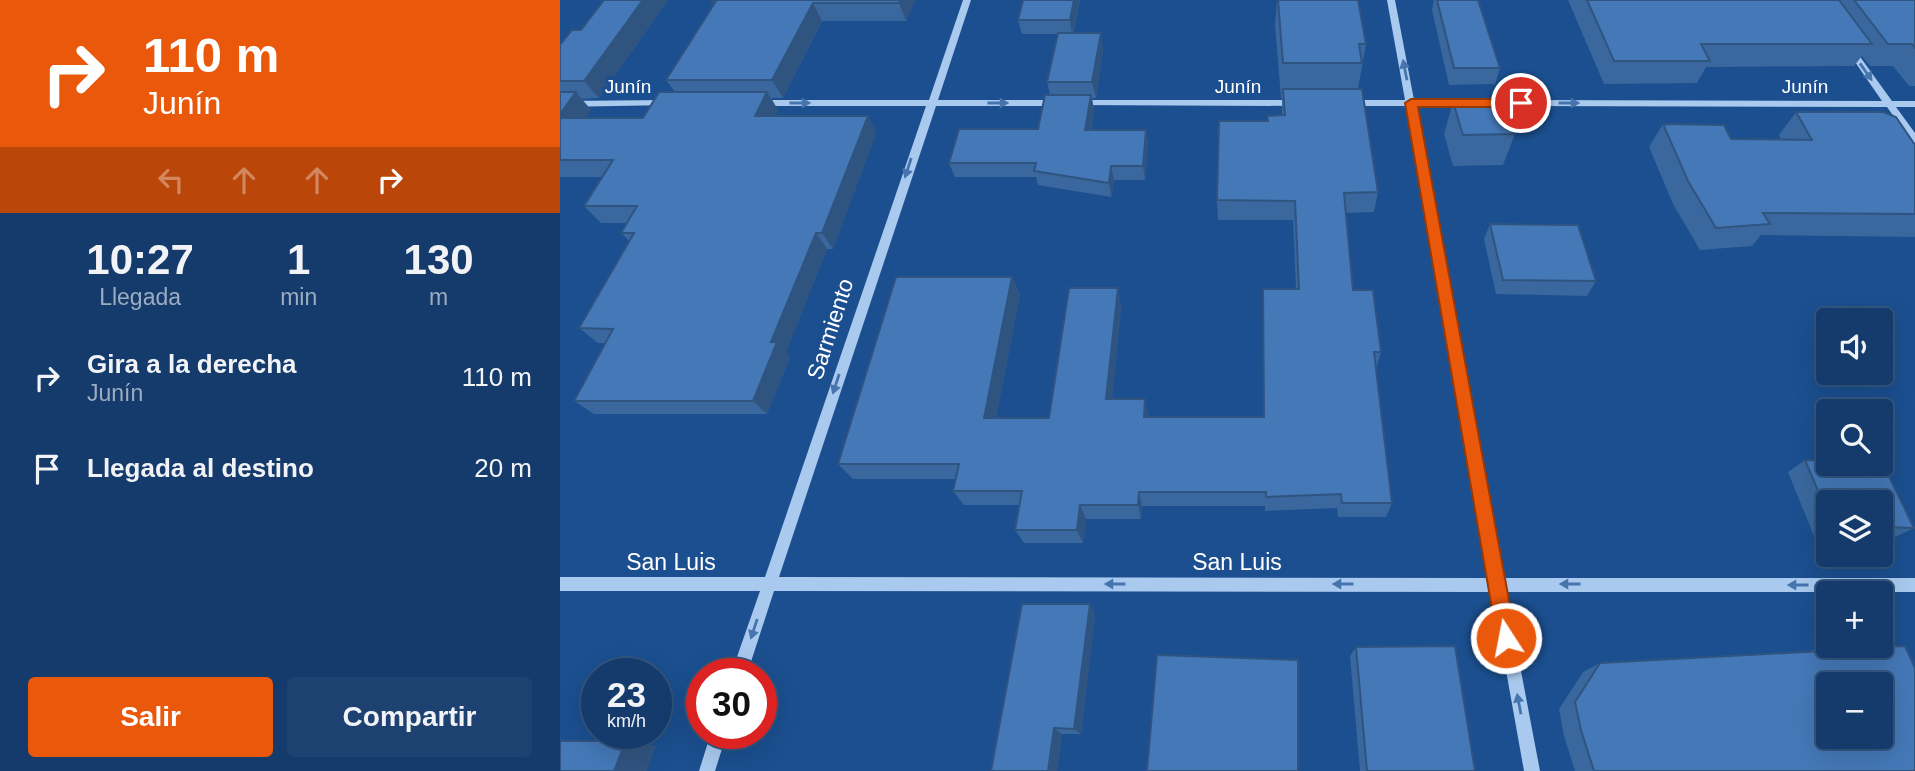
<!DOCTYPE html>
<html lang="es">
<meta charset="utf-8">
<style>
:root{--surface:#143b6b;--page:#1d4271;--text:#f1f3f6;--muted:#9dadc1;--line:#33557e;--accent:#ea580c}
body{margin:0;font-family:Helvetica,sans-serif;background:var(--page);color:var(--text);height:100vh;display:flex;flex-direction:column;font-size:26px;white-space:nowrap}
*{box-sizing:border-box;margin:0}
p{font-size:23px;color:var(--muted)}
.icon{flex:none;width:38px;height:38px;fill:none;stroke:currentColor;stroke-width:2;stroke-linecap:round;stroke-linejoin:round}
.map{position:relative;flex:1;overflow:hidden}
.details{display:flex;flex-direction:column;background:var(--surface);width:560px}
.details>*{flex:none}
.banner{background:#ea580c;color:#fff;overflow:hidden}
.tools{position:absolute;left:1256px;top:308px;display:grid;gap:14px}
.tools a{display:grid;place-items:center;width:77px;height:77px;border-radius:7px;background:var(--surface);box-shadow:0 7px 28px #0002,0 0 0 2px var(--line);font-size:35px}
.speed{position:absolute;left:21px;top:658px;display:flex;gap:14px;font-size:35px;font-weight:700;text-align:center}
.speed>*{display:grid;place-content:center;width:91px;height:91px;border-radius:50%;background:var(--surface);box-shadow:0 7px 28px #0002,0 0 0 2px var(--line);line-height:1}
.speed small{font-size:18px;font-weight:400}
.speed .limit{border:10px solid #d22;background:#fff;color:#111}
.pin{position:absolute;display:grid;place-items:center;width:60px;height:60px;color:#fff;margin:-30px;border:4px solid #fff;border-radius:50%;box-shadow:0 2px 7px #0007}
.me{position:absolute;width:77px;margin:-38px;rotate:349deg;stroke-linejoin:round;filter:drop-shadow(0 0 5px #0008)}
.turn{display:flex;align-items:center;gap:24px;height:147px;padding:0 28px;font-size:32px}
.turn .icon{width:91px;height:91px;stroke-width:2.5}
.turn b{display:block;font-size:49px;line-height:60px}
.lanes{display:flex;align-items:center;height:66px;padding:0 28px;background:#0003;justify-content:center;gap:35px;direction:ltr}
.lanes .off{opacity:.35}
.eta{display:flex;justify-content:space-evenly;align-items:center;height:119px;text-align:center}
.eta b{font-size:42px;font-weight:700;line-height:49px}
.button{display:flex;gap:14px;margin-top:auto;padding:14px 28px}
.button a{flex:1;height:80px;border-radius:7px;background:var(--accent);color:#fff;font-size:28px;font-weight:700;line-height:80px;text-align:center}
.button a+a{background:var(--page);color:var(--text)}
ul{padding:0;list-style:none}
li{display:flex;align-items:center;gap:21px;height:91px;padding:0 28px}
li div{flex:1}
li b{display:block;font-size:26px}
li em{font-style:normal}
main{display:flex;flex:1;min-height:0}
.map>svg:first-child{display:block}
</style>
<main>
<section class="details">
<div class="banner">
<div class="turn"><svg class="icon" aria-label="right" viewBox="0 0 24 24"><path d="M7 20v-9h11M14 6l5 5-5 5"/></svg><div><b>110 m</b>Junín</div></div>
<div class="lanes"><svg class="icon off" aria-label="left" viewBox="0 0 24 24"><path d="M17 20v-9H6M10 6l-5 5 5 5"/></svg><svg class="icon off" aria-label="ahead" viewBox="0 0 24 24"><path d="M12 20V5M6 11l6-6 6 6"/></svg><svg class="icon off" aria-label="ahead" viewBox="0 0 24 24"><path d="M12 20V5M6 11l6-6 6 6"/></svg><svg class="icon" aria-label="right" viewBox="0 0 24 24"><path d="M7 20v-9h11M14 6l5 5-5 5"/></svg></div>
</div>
<div class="eta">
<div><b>10:27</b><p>Llegada</p></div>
<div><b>1</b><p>min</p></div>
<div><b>130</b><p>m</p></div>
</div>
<ul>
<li><svg class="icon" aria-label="right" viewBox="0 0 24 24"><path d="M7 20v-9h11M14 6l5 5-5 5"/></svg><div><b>Gira a la derecha</b><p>Junín</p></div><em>110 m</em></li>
<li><svg class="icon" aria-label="arrive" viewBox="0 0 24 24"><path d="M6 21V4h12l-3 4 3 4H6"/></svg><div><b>Llegada al destino</b></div><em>20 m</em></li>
</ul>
<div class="button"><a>Salir</a><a>Compartir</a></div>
</section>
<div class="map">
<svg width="1355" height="771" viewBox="0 0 1355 771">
<rect width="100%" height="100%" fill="#1b4f8f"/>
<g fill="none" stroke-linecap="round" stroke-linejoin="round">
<path fill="#a9c9ee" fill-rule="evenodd" d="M403,0h8l-33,100h122l5,3 -5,3h-124l-157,471 711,1 -84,-472h-58l-5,-3 5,-3h57l-18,-100h8l19,100h56l5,3 -5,3h-55l89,472h411v14h-409l34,179h-16l-32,-179 -718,-1 -27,83h-16l29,-83h-200v-14h205l161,-471h-166l-5,-3 5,-3h169z
M1290,46l3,1 39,54h23v6h-19l19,26v10l-3,-1 -25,-35 -399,-1 -5,-3 5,-3 394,1 -36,-52z
M108,100l5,3 -2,2 -111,2v-6z
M518,100h220l5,3 -5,3 -223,-1v-4z
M151,733h16l-12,38h-16z"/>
</g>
<path fill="#3a679d" d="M44,0h64l-69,98 -18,1 10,11 -6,8h58l32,-26 -9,-12 48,-76 -2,-3 203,-1 -9,21h-84l-39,77h-12l7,12 -4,6h94l8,17 -43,116h-6l-41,103 4,5 -23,57h-173l-20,-13 31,-58h-7l-19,-15 50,-87 -8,-8 6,-10h-26l-17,-17 18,-29h-42v-132l21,-15z
M520,0l-7,33 30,16 -7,49h-4l2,12 -3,20h55l2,14 -3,36h-31l-3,17 -73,-12 -2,-8h-81l-6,-14 89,-34 12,-34 -3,-13 11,-48h-36l-4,-14z
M717,0h81l8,44 -8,45 20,103 -4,20 -29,1 8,77 28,62 -5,17 16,134 -6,14h-48l-1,-9 -72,3v-5h-123l-1,13h-55l-3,24h-59l-9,-13 5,-25h-56l-11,-14 3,-12h-103l-15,-15 174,-187 8,18 -24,123h53l69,-130 3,19 -9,92 37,17 -1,1h115v-128h33l-3,-69h-75l-1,-20 50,-79v-5l15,-1v-17h-1l-6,-73z
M874,0h44l22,68 -5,16 -46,1 -17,-75z
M1008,0h347v86h-6l-16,-20h-23l-8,-10 -8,10 -148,1 -9,16 -93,1z
M893,102l62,32 -12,31 -50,1 -9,-32z
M1236,112l119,33v92l-154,-2 -9,11 -52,4 -27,-46 -24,-57 14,-23 68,15 50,1 -2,-5z
M930,224l106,57 -9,15 -91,-2 -12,-55z
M1245,460l24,1v3h52l1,-2 32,66 -21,10h-12v-36h-52v35l-15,-1 -26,-64z
M535,614l-14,120h-19l-5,37h-66z
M796,647l119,124h-115l-10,-115z
M1262,647l93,124h-340l-11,-35 -5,-27 24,-37 17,-9 209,-12z"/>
<path fill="#305480" d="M83,0h25l-69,98 -15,-17z
M340,0h15l-9,21 -7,-18z
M514,0h6l-8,34 -2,-14z
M253,3l9,18 -39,77 -11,-18z
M541,33l2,16 -7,49 -4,-16z
M16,92l15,18 -18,25 -13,-14v-7z
M207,92l11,18 -12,24 -11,-18z
M531,95l3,15 -6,34 -3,-14z
M308,116l8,17 -43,116 -11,-16z
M586,130l2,14 -3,36 -2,-14z
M551,166l3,14 -3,17 -2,-14z
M256,233l11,16 -41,103 4,5 -23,57 -14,-13 18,-59z
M452,277l8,18 -27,139 -9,-16z
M558,288l3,19 -10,108 -5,-16z
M585,399l4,17 -2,17 -3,-16z
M579,492l3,14 -1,13 -3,-14z
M520,505l6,14 -3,24 -6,-13z
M530,604l5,10 -14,120 -7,-5z
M494,728l8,6 -5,37h-9z
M66,741l30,5 -9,25h-33z"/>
<path fill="#4478b7" stroke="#305480" stroke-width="2" fill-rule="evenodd" d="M44,0h39l-59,81h-24v-36l12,-15h9z
M153,0h187l-1,3h-86l-41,77h-106l50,-79h-4z
M463,0h51l-4,20h-52z
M718,0h80l8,44h-7l3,19h-79z
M877,0h41l22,68h-46z
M1027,0h252l33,44h-171l9,17h-96z
M1294,0h61v48l-3,-4h-24z
M498,33h43l-9,49h-45z
M723,89h79l16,103 -34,1 9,97h20l8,62h-7l18,151h-50l-1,-9 -75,3v-5h-127l-1,13h-58l-3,25h-62l7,-39h-69l6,-27h-121l58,-187h116l-28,141h65l20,-130h49l-12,111h39l-1,18h120l-1,-128h36l-4,-88 -78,-1 2,-79h49l-1,-5 18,-1z
M0,92h16l-16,22z
M99,92h108l-12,24h113l-46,117h-6l-45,109h6l-24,59h-179l39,-72 -34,-1 55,-95h-13l16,-27h-53l29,-46h-53v-42h83z
M485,95h46l-6,35h61l-3,36h-32l-2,17 -75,-12 2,-8h-87l10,-34h79z
M944,101l11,33 -52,1 -10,-33z
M1236,112h87l13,5 19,28v69l-152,-1 7,11 -54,4 -28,-47 -25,-57 61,1 7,14 81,1z
M930,224l88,1 18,56 -93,-1z
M1245,460l24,1v3h52l1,-2 32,66 -33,-1v-25h-52v15z
M462,604h68l-16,125 -20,-1 -6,43h-57z
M895,646l20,125h-108l-11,-124z
M1345,646l10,22v103h-321l-13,-41 -6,-28 25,-39 223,-12 -1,-4zM1269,684h52v53h-52z
M597,655l141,5v111h-151z
M0,741h66l-12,30h-54z"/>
<defs><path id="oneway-solid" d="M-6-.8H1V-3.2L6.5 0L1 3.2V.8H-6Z" transform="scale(1.75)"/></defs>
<g fill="#4674ac">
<use href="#oneway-solid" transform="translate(845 70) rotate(-101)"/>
<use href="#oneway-solid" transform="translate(1306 72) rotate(55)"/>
<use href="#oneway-solid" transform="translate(240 103)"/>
<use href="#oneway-solid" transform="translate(438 103)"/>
<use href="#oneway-solid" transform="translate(1009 103)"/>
<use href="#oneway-solid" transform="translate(348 168) rotate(108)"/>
<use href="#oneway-solid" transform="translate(276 384) rotate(108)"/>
<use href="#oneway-solid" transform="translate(555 584) rotate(180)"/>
<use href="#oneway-solid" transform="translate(783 584) rotate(180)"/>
<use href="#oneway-solid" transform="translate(1010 584) rotate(-180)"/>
<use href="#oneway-solid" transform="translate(1238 585) rotate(-180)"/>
<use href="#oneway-solid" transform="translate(194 629) rotate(108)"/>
<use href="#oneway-solid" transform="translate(959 704) rotate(-101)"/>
</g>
<path fill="#ea580c" stroke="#983908" stroke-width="2" d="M851,99h110l6,4 -6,4h-103l98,531 -3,6 -7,3 -6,-3 -3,-6 -92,-535z"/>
<g text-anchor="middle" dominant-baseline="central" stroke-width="7" stroke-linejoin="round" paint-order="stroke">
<g font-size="19" fill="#fff" stroke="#1b4f8f">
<text x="68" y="86">Junín</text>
<text x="678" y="86">Junín</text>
<text x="1245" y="86">Junín</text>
</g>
<g font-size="23" fill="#fff" stroke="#1b4f8f">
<text transform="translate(270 329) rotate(-72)">Sarmiento</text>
<text x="111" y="562">San Luis</text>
<text x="677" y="562">San Luis</text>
</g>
</g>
</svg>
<div class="tools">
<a><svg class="icon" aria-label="sound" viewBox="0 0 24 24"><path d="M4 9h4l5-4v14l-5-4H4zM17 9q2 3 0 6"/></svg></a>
<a><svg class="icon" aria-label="search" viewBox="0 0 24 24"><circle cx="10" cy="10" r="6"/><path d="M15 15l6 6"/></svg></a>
<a><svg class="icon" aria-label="layers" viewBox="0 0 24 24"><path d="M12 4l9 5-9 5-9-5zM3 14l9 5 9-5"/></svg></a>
<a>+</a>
<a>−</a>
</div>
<div class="speed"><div>23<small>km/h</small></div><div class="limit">30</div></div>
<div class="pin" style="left:961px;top:103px;background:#d93025"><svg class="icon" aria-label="arrive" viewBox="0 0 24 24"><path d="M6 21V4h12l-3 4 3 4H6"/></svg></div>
<svg class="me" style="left:946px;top:638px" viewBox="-20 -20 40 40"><circle r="17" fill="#ea580c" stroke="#fff" stroke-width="3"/><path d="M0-11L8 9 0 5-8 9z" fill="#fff"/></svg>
</div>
</main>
